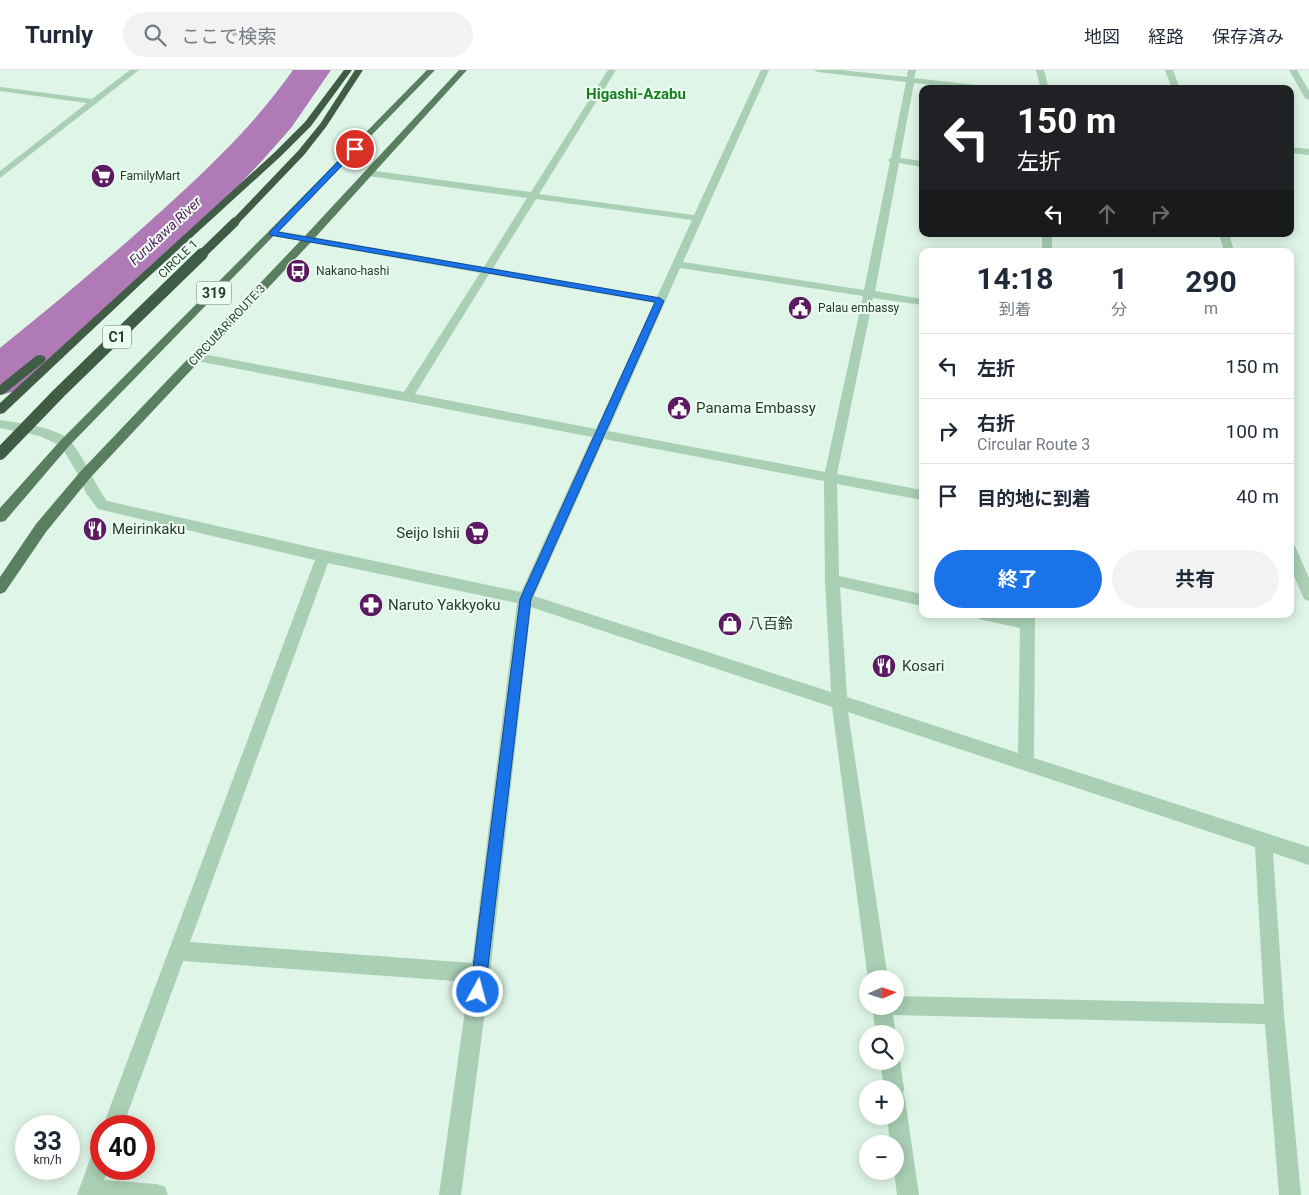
<!DOCTYPE html>
<html lang="ja">
<meta charset="utf-8">
<style>
:root{--surface:#fff;--page:#f2f2f3;--text:#1f2937;--muted:#747a83;--line:#e0e1e3;--accent:#1a73e8}
body{margin:0;font-family:Roboto,"Noto Sans JP",sans-serif;background:var(--page);color:var(--text);height:100vh;display:flex;flex-direction:column;font-size:19px;white-space:nowrap}
*{box-sizing:border-box;margin:0}
p{font-size:16px;color:var(--muted)}
.icon{flex:none;width:28px;height:28px;fill:none;stroke:currentColor;stroke-width:2;stroke-linecap:round;stroke-linejoin:round}
.map{position:relative;flex:1;overflow:hidden}
.sheet{position:absolute;left:919px;top:178px;width:375px;height:370px;display:flex;flex-direction:column;background:var(--surface);border-radius:10px;box-shadow:0 2px 12px #0003}
.sheet>*{flex:none}
.hud{position:absolute;left:919px;top:15px;width:375px;height:152px;border-radius:10px;box-shadow:0 2px 12px #0003;background:#202124;color:#fff;overflow:hidden}
.needle{width:32px;rotate:87deg}
.buttons{position:absolute;left:859px;top:900px;display:grid;gap:10px}
.buttons a{display:grid;place-items:center;width:45px;height:45px;border-radius:50%;background:var(--surface);box-shadow:0 2px 12px #0003;font-size:25px}
.speed{position:absolute;left:15px;top:1045px;display:flex;gap:10px;font-size:25px;font-weight:700;text-align:center}
.speed>*{display:grid;place-content:center;width:65px;height:65px;border-radius:50%;background:var(--surface);box-shadow:0 2px 12px #0003;line-height:1}
.speed small{font-size:12px;font-weight:400}
.speed .limit{border:8px solid #d22;background:#fff;color:#111}
.pin{position:absolute;display:grid;place-items:center;width:42px;height:42px;color:#fff;margin:-21px;border:2px solid #fff;border-radius:50%;box-shadow:0 1px 5px #0007}
.me{position:absolute;width:55px;margin:-28px;rotate:7deg;stroke-linejoin:round;filter:drop-shadow(0 0 4px #0008)}
.turn{display:flex;align-items:center;gap:18px;height:105px;padding:0 15px;font-size:22px}
.turn .icon{width:65px;height:65px;stroke-width:2.5}
.turn b{display:block;font-size:35px;line-height:42px}
.lanes{display:flex;align-items:center;height:48px;padding:0 15px;background:#0003;justify-content:center;gap:25px;direction:ltr}
.lanes .off{opacity:.35}
.eta{display:flex;justify-content:space-evenly;align-items:center;height:85px;text-align:center}
.eta b{font-size:30px;font-weight:700;line-height:35px}
.action{display:flex;gap:10px;margin-top:auto;padding:10px 15px}
.action a{flex:1;height:58px;border-radius:30px;background:var(--accent);color:#fff;font-size:20px;font-weight:700;line-height:58px;text-align:center}
.action a+a{background:var(--page);color:var(--text)}
ul{padding:0;list-style:none}
li{display:flex;align-items:center;gap:15px;height:65px;padding:0 15px;border-top:1px solid var(--line)}
li div{flex:1}
li b{display:block;font-size:19px}
li em{font-style:normal}
header{display:flex;align-items:center;gap:30px;box-sizing:border-box;height:70px;padding:0 25px;background:var(--surface);border-bottom:1px solid var(--line)}
header strong{font-size:24px}
nav{display:flex;gap:28px;margin-inline-start:auto;font-size:18px}
.search{width:350px;height:45px;background:var(--page);display:flex;align-items:center;gap:12px;box-sizing:border-box;padding:0 18px;border-radius:28px;color:var(--muted);font-size:19px}
.map>svg:first-child{display:block}
</style>
<header>
<strong>Turnly</strong>
<div class="search"><svg class="icon" aria-label="search" viewBox="0 0 24 24"><circle cx="10" cy="10" r="6"/><path d="M15 15l6 6"/></svg>ここで検索</div>
<nav><a>地図</a><a>経路</a><a>保存済み</a></nav>
</header>
<div class="map">
<svg width="1309" height="1125" viewBox="0 0 1309 1125">
<rect width="100%" height="100%" fill="#def5e7"/>
<g fill="none" stroke-linecap="round" stroke-linejoin="round">
<path fill="#af7ab5" fill-rule="evenodd" d="M293,0h38l-40,58 -31,35 -65,68 -175,159 -20,5v-47c62,-50 123,-101 181,-155 41,-38 80,-77 112,-123z"/>
<path fill="#a9cfb4" fill-rule="evenodd" d="M130,0h9l-139,108v-7l87,-68 -87,-12v-4l92,12z
M608,0h8l-77,124 155,21 67,-145h8l-86,192 181,28 26,-128 -2,-2 3,-2 15,-76 -88,-10 -4,-2h26l67,7 1,-7h8l-2,8 80,9 4,2h-29l-55,-6 -14,75 22,3v6l-23,-4 -24,128 47,8v6l-49,-7 -36,176 85,16v10l-85,-16 2,92 83,18v12l-82,-19 7,110 171,56 2,-125 -37,-8 -5,-2 -2,-4h34l11,2v-2h14l-1,144 275,89v18l-36,-12 11,161 17,181h-22l-14,-171 -372,-9 3,19 -1,2v-2h-19l-4,-28h23v-10l369,8 -9,-157 -407,-135 40,267h-20l-36,-272 -301,-100 -41,366 -29,222h-22l30,-213 -286,-21 -60,165h-20l212,-566 -217,-51 -12,-16 -7,-17 -18,-30 -21,-10 -40,-8v-8c18,3 58,7 70,21 16,18 23,42 37,60l216,49 198,42 71,-155 -395,-76 -6,-4 6,-4 207,39 76,-119 -207,-37 -5,-3 5,-3 211,37 43,-69 -159,-22 -5,-3 5,-3 163,22zM536,129l156,21 -35,77 -164,-29zM680,198l183,28 -38,176 -217,-41zM489,204l165,29 -58,126 -181,-35zM604,369l220,42 1,99 6,112 -297,-96zM328,493l189,40 -45,360 -282,-21z
M1036,0h8l5,19h-8z
M1165,0h8l7,19h-8z
M1289,0h8l12,21v9l-4,-2z
M1290,77l19,2v6l-19,-2z
M1042,164h10v17h-10z
M1219,164h10l5,17h-10z
M1290,475l5,1 14,32v23l-5,-2 -14,-32z
M895,983l5,8 4,28 -1,4 2,6 14,96h-22l-3,-24 1,-27h-5l-3,-28h8v-27h-11l-4,-28h15z
M101,1078v21h7l-4,11 53,4 8,3 3,8h-91l16,-44z"/>
<path fill="#597e60" fill-rule="evenodd" d="M427,0h8l-366,376 -64,75 -5,1v-14l61,-68 208,-209z
M459,0h8l-155,171 -222,237 -44,54 -41,60 -5,2v-17l36,-53 44,-52 224,-235z"/>
<path fill="#3f5d44" fill-rule="evenodd" d="M344,0h8l-41,56 -30,30 -138,126 -139,131 -4,1v-11l275,-251 30,-30z
M355,0h8l-37,57 -22,28 -66,69h-6v-4l66,-69 22,-27z
M40,285l4,1 2,3 -2,3 -40,32 -4,1v-10l36,-29z"/>
<path stroke="#3f5d44" stroke-width="9" d="M201,185l34,-33"/>
<path stroke="#3f5d44" stroke-width="12" d="M0,384l59,-61 143,-139"/>
</g>
<path fill="#1a73e8" stroke="#114b97" d="M352,77l6,2 -80,83 382,66 4,3 -133,298 -46,393 -2,5 -5,2 -6,-2 -2,-5 50,-393 135,-297 -385,-67v-3z"/>
<defs>
<g id="supermarket-disc" transform="scale(1.25)"><circle r="9.5" fill="#5b1a61" stroke="#ecfcf2"/><path d="M-6-5.5h2.5l.6 2H6L4.5 2H-2.5L-4.4-4H-6ZM-1.5 3.2a1.3 1.3 0 1 0 .1 0ZM3 3.2a1.3 1.3 0 1 0 .1 0Z" fill="#fff"/></g>
<g id="bus-disc" transform="scale(1.25)"><circle r="9.5" fill="#5b1a61" stroke="#ecfcf2"/><path d="M-5-6H5V4H4V6H2V4H-2V6H-4V4H-5ZM-3.5-4V0h7V-4ZM-3.5 1.2v1.5H-2V1.2ZM2 1.2v1.5H3.5V1.2Z" fill="#fff"/></g>
<g id="civic-disc" transform="scale(1.25)"><circle r="9.5" fill="#5b1a61" stroke="#ecfcf2"/><path d="M-.6-6.5H3V-4.5H.6V-3L4-1V1h2V6H-6V1h2V-1L-.6-3ZM-1.2 2.5V6h2.4V2.5Z" fill="#fff"/></g>
<g id="restaurant-disc" transform="scale(1.25)"><circle r="9.5" fill="#5b1a61" stroke="#ecfcf2"/><path d="M-5-6h1v4h1v-4h1v4h1v-4h1v5L-1.5 .5V6h-2V.5L-5-1ZM5-6V6H3V1.5H1.5Q1.5-4 5-6Z" fill="#fff"/></g>
<g id="pharmacy-disc" transform="scale(1.25)"><circle r="9.5" fill="#5b1a61" stroke="#ecfcf2"/><path d="M-2-6h4v4h4v4h-4v4h-4v-4h-4v-4h4Z" fill="#fff"/></g>
<g id="shop-disc" transform="scale(1.25)"><circle r="9.5" fill="#5b1a61" stroke="#ecfcf2"/><path d="M-5-2.5h2.3a2.7 3.5 0 0 1 5.4 0H5L5.5 6h-11ZM-1.5-2.5h3a1.5 2.3 0 0 0-3 0Z" fill="#fff"/></g>
</defs>
<g fill-rule="evenodd">
<use href="#supermarket-disc" x="103" y="106"/>
<use href="#bus-disc" x="298" y="201"/>
<use href="#civic-disc" x="800" y="238"/>
<use href="#civic-disc" x="679" y="338"/>
<use href="#restaurant-disc" x="95" y="459"/>
<use href="#supermarket-disc" x="477" y="463"/>
<use href="#pharmacy-disc" x="371" y="535"/>
<use href="#shop-disc" x="730" y="554"/>
<use href="#restaurant-disc" x="884" y="596"/>
</g>
<g text-anchor="middle" dominant-baseline="central" stroke-width="4" stroke-linejoin="round" paint-order="stroke">
<g font-size="12" fill="#293b2c" stroke="#ecfcf2" text-anchor="start">
<text x="120" y="106">FamilyMart</text>
<text x="316" y="201">Nakano-hashi</text>
<text x="818" y="238">Palau embassy</text>
</g>
<g font-size="12" fill="#293b2c" stroke="#ecfcf2">
<text transform="translate(178 189) rotate(-44)">CIRCLE 1</text>
<text transform="translate(227 255) rotate(-47)">CIRCULAR ROUTE 3</text>
</g>
<g font-size="14" font-style="italic" fill="#5b1a61" stroke="#ecfcf2">
<text transform="translate(165 161) rotate(-43)">Furukawa River</text>
</g>
<g fill="#ecfcf2" stroke="#647567" stroke-width="1">
<rect x="196.5" y="211.5" width="35" height="23" rx="4"/>
<rect x="103" y="255.5" width="28" height="23" rx="4"/>
</g>
<g font-size="14" font-weight="bold" fill="#293b2c">
<text x="214" y="223">319</text>
<text x="117" y="267">C1</text>
</g>
<g font-size="15" font-weight="bold" fill="#197f22" stroke="#ecfcf2">
<text x="636" y="24">Higashi-Azabu</text>
</g>
<g font-size="15" fill="#293b2c" stroke="#ecfcf2" text-anchor="start">
<text x="696" y="338">Panama Embassy</text>
<text x="112" y="459">Meirinkaku</text>
<text x="460" y="463" text-anchor="end">Seijo Ishii</text>
<text x="388" y="535">Naruto Yakkyoku</text>
<text x="748" y="554">八百鈴</text>
<text x="902" y="596">Kosari</text>
</g>
</g>
</svg>
<div class="buttons">
<a><svg class="needle" viewBox="-14 -14 28 28"><path d="M0-13l5 13h-10z" fill="#e53935"/><path d="M0 13l5-13h-10z" fill="#747a83"/></svg></a>
<a><svg class="icon" aria-label="search" viewBox="0 0 24 24"><circle cx="10" cy="10" r="6"/><path d="M15 15l6 6"/></svg></a>
<a>+</a>
<a>−</a>
</div>
<div class="speed"><div>33<small>km/h</small></div><div class="limit">40</div></div>
<div class="pin" style="left:355px;top:79px;background:#d93025"><svg class="icon" aria-label="arrive" viewBox="0 0 24 24"><path d="M6 21V4h12l-3 4 3 4H6"/></svg></div>
<svg class="me" style="left:478px;top:922px" viewBox="-20 -20 40 40"><circle r="17" fill="#1a73e8" stroke="#fff" stroke-width="3"/><path d="M0-11L8 9 0 5-8 9z" fill="#fff"/></svg>
<div class="hud">
<div class="turn"><svg class="icon" aria-label="left" viewBox="0 0 24 24"><path d="M17 20v-9H6M10 6l-5 5 5 5"/></svg><div><b>150 m</b>左折</div></div>
<div class="lanes"><svg class="icon" aria-label="left" viewBox="0 0 24 24"><path d="M17 20v-9H6M10 6l-5 5 5 5"/></svg><svg class="icon off" aria-label="ahead" viewBox="0 0 24 24"><path d="M12 20V5M6 11l6-6 6 6"/></svg><svg class="icon off" aria-label="right" viewBox="0 0 24 24"><path d="M7 20v-9h11M14 6l5 5-5 5"/></svg></div>
</div>
<section class="sheet">
<div class="eta">
<div><b>14:18</b><p>到着</p></div>
<div><b>1</b><p>分</p></div>
<div><b>290</b><p>m</p></div>
</div>
<ul>
<li><svg class="icon" aria-label="left" viewBox="0 0 24 24"><path d="M17 20v-9H6M10 6l-5 5 5 5"/></svg><div><b>左折</b></div><em>150 m</em></li>
<li><svg class="icon" aria-label="right" viewBox="0 0 24 24"><path d="M7 20v-9h11M14 6l5 5-5 5"/></svg><div><b>右折</b><p>Circular Route 3</p></div><em>100 m</em></li>
<li><svg class="icon" aria-label="arrive" viewBox="0 0 24 24"><path d="M6 21V4h12l-3 4 3 4H6"/></svg><div><b>目的地に到着</b></div><em>40 m</em></li>
</ul>
<div class="action"><a>終了</a><a>共有</a></div>
</section>
</div>
